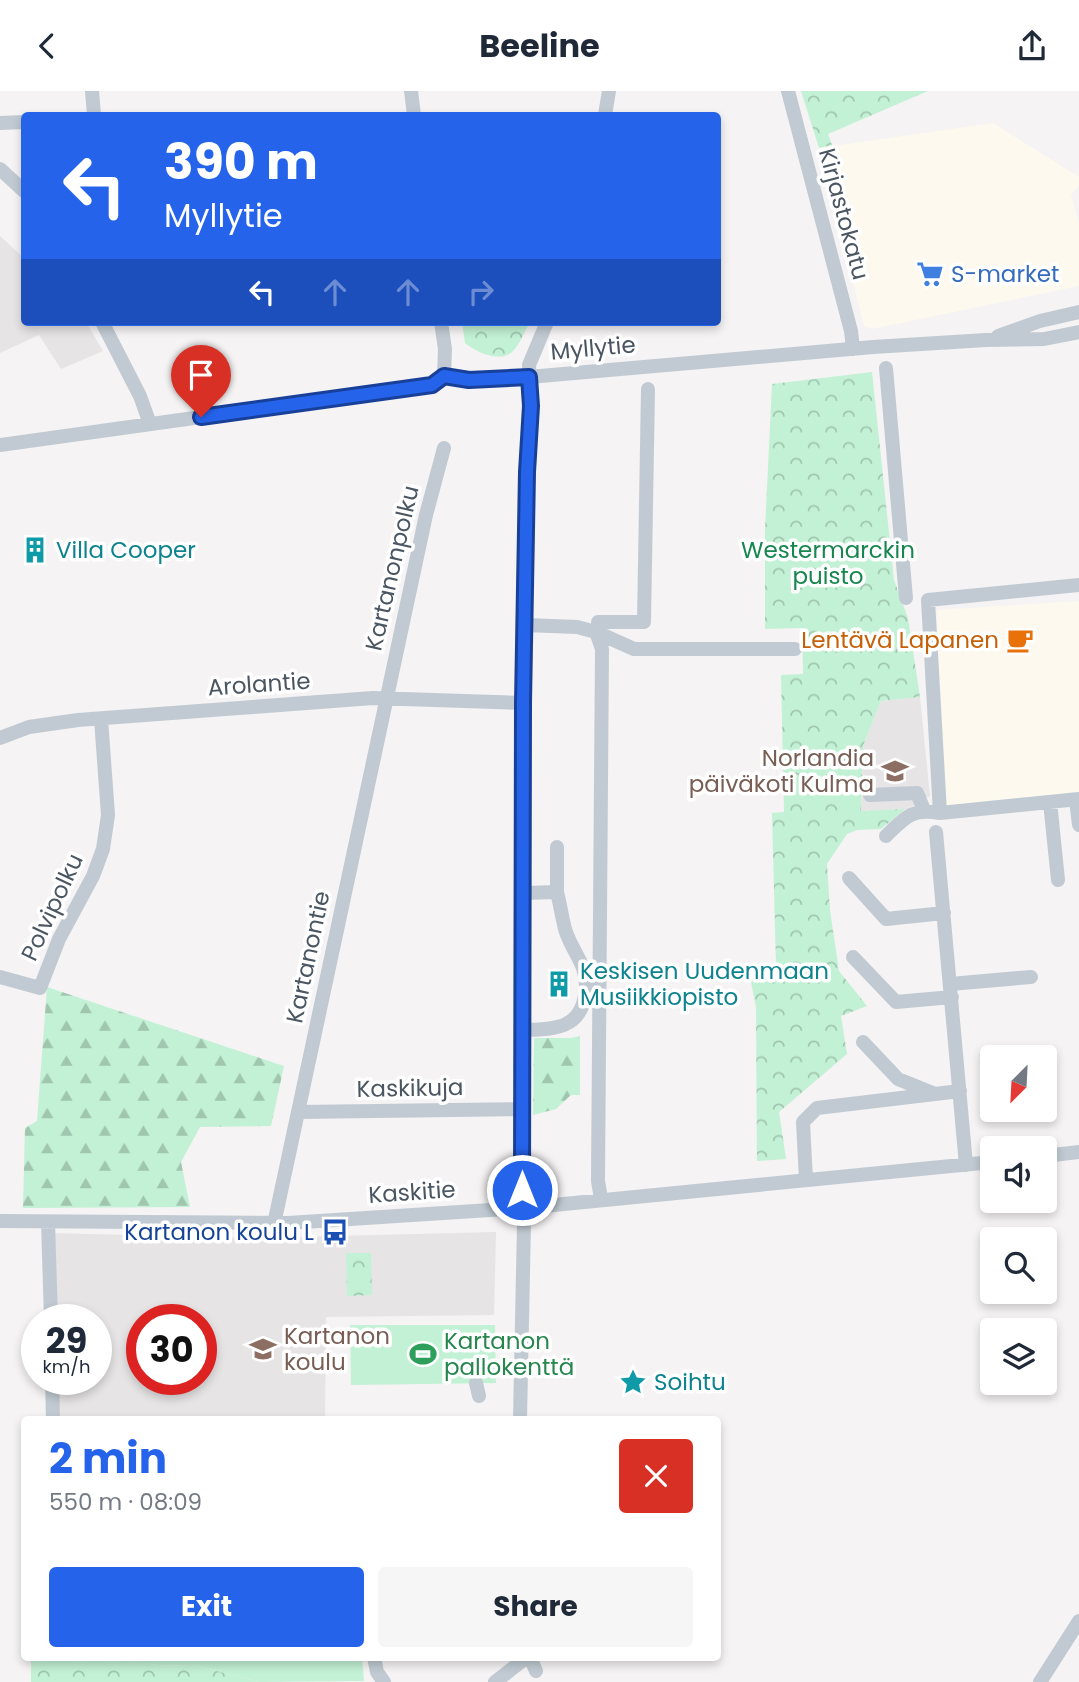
<!DOCTYPE html>
<meta charset="utf-8">
<style>
:root{--surface:#fff;--page:#f6f6f7;--text:#1f2937;--muted:#747a83;--accent:#2563eb}
body{margin:0;font-family:Poppins,sans-serif;background:var(--page);color:var(--text);height:100vh;display:flex;flex-direction:column;font-size:26px;white-space:nowrap}
*{box-sizing:border-box;margin:0}
p{font-size:23px;color:var(--muted)}
.icon{flex:none;width:38px;height:38px;fill:none;stroke:currentColor;stroke-width:2;stroke-linecap:round;stroke-linejoin:round}
.map{position:relative;flex:1;overflow:hidden}
.panel{position:absolute;left:21px;top:1325px;width:700px;height:245px;display:flex;flex-direction:column;background:var(--surface);border-radius:7px;box-shadow:0 4px 10px #0003}
.panel>*{flex:none}
.top-card{position:absolute;left:21px;top:21px;width:700px;height:214px;border-radius:7px;box-shadow:0 4px 10px #0003;background:#2563eb;color:#fff;overflow:hidden}
.needle{width:46px;rotate:204deg}
.controls{position:absolute;left:980px;top:954px;display:grid;gap:14px}
.controls a{display:grid;place-items:center;width:77px;height:77px;border-radius:7px;background:var(--surface);box-shadow:0 4px 10px #0003;font-size:35px}
.speed{position:absolute;left:21px;top:1213px;display:flex;gap:14px;font-size:35px;font-weight:700;text-align:center}
.speed>*{display:grid;place-content:center;width:91px;height:91px;border-radius:50%;background:var(--surface);box-shadow:0 4px 10px #0003;line-height:1}
.speed small{font-size:18px;font-weight:400}
.speed .limit{border:10px solid #d22;background:#fff;color:#111}
.pin{position:absolute;display:grid;place-items:center;width:60px;height:60px;color:#fff;margin:-72px -30px;border-radius:50% 50% 50% 0;rotate:-45deg;box-shadow:0 0 7px #0007}
.pin .icon{rotate:45deg}
.me{position:absolute;width:77px;margin:-38px;rotate:0deg;stroke-linejoin:round;filter:drop-shadow(0 0 5px #0008)}
.turn{display:flex;align-items:center;gap:24px;height:147px;padding:0 28px;font-size:32px}
.turn .icon{width:91px;height:91px;stroke-width:2.5}
.turn b{display:block;font-size:49px;line-height:60px}
.lanes{display:flex;align-items:center;height:66px;padding:0 28px;background:#0003;justify-content:center;gap:35px;direction:ltr}
.lanes .off{opacity:.35}
.round{display:grid;place-items:center;flex:none;width:74px;height:74px;border-radius:7px;background:var(--page)}
.summary{display:flex;align-items:center;justify-content:space-between;height:119px;padding:0 28px}
h1{font-size:42px;font-weight:700;line-height:52px;color:var(--accent)}
.button{display:flex;gap:14px;margin-top:auto;padding:14px 28px}
.button a{flex:1;height:80px;border-radius:7px;background:var(--accent);color:#fff;font-size:28px;font-weight:700;line-height:80px;text-align:center}
.button a+a{background:var(--page);color:var(--text)}
header{display:flex;justify-content:space-between;align-items:center;height:91px;padding:0 28px;background:var(--surface);font-size:32px;font-weight:700}
.map>svg:first-child{display:block}
</style>
<header><svg class="icon" aria-label="back" viewBox="0 0 24 24"><path d="M15 5l-7 7 7 7"/></svg>Beeline<svg class="icon" aria-label="share" viewBox="0 0 24 24"><path d="M12 15V3M7 8l5-5 5 5M5 13v7h14v-7"/></svg></header>
<div class="map">
<svg width="1079" height="1591" viewBox="0 0 1079 1591">
<defs>
<pattern id="forest-firs" width="22" height="20" patternUnits="userSpaceOnUse" patternTransform="scale(1.75)"><rect width="22" height="20" fill="#c3f1d5"/><path d="M5 1l3.5 6h-7zM16 11l3.5 6h-7z" fill="#a0c6b0"/></pattern>
<pattern id="park-crowns" width="20" height="18" patternUnits="userSpaceOnUse" patternTransform="scale(1.75)"><rect width="20" height="18" fill="#c3f1d5"/><path d="M2 6a3 3 0 1 1 6 0M12 15a3 3 0 1 1 6 0" fill="none" stroke="#a0c6b0"/></pattern>
</defs>
<rect width="100%" height="100%" fill="#f5f3f3"/>
<path fill="#fdf9ef" d="M993,32l86,54v8l-8,10 8,28v63l-207,43 -8,-3 -45,-178z
M1079,510v198l-138,13 -4,-202z"/>
<path fill="#e6e4e5" fill-rule="evenodd" d="M0,145l24,22v64h62l17,29 -42,18 -22,-34 -39,18z
M920,606l10,99 -23,13 -46,2 2,-65 18,-45z
M496,1141l-2,83 -168,2 -1,102h-269l-1,-40h41v-60h-44l-3,-86 205,5zM142,1228h59v60h-59z"/>
<path fill="#c3f1d5" d="M350,1234h145l1,58 -145,2z
M127,1566h235l2,24 -105,1 -66,-17 -35,1z"/>
<path fill="url(#forest-firs)" d="M47,896l237,79 -13,60 -71,1 -19,35 9,45 -167,1 2,-80 12,-7z
M580,945v59h-9l-15,14 -23,6 1,-77h37z"/>
<path fill="url(#park-crowns)" d="M801,0h127l-100,43 4,11 -13,3z
M462,231h68c-5,8 -10,23 -18,30 -13,11 -36,0 -47,-9z
M872,281l22,208 14,38 12,79 -39,4 -18,45 -2,65 44,-2 -24,20 -24,1 -10,4 -20,30 3,46 9,61 28,35 -26,10 6,38 -68,58 7,47 -29,2 -1,-153 -7,-37 27,-5 -4,-153 12,-1 -3,-137 22,-1 -1,-46 -37,1v-99l7,-146z
M346,1162h25l1,42 -25,1z
M31,1566h96l31,9 35,-1 66,17h-228z"/>
<g fill="none" stroke-linecap="round" stroke-linejoin="round">
<path stroke="#c1cad2" stroke-width="14" d="M92,0l2,24
M411,0l3,24
M788,0l63,240 2,18
M605,24l4,-24
M0,32l24,-1
M0,78l24,22
M102,231l38,74 10,28
M441,231l4,27 -1,27
M998,245l42,-15 39,-9
M886,277l20,230
M0,354l431,-60 13,-9 25,4 60,-3 344,-30 113,-7 58,-1 35,-7
M598,531h46l4,-233
M525,534l52,2 19,5 38,17h161
M596,541l6,17 -4,532 3,18
M0,647l29,-11 49,-7 295,-22 150,5
M870,704l47,-2 7,17
M1076,709l3,25
M1050,711l8,78
M940,722l-12,-213 151,-15
M936,741l30,333
M886,745c19,-19 26,-28 54,-23l139,-14
M849,787l37,41 58,-6
M557,801v-45
M853,866l43,45 56,-5
M0,886l40,11 19,-49 34,-63 10,-27 5,-34 -7,-96
M950,893l81,-7
M523,939c29,-1 57,0 62,-35 2,-9 1,-18 -2,-27 -5,-13 -14,-25 -18,-39 -3,-12 -5,-25 -8,-37l-33,1
M863,951l35,37 37,15
M298,1021l224,-3
M1045,1065l34,-4
M806,1089l-3,-58 14,-14 143,-17
M0,1130l288,2 235,-15 469,-46
M48,1131l3,97
M274,1133l152,-709 18,-67
M52,1288l1,40
M476,1292l3,13
M520,1328l4,-195 -2,-34 1,-487 4,-231 4,-66 -2,-41 18,-43
M374,1566l3,15 7,10
M530,1566l6,14
M495,1591l32,-25
M1040,1591l39,-61"/>
</g>
<g fill="none" stroke-linecap="round" stroke-linejoin="round">
<g stroke="#184099" stroke-width="18">
<path id="route" d="M201,326l231,-32 12,-9 25,4 60,-3 2,29 -4,66 -4,231 -1,487"/>
</g>
<use href="#route" stroke="#2563eb" stroke-width="12"/>
</g>
<defs>
<g id="supermarket-bare" transform="scale(2.1)"><path d="M-6-5.5h2.5l.6 2H6L4.5 2H-2.5L-4.4-4H-6ZM-1.5 3.2a1.3 1.3 0 1 0 .1 0ZM3 3.2a1.3 1.3 0 1 0 .1 0Z" fill="#3f7fe0" stroke="#fff" stroke-width="2.5" paint-order="stroke"/></g>
<g id="building-bare" transform="scale(2.1)"><path d="M-4-6H4V6H1V3H-1V6H-4ZM-2.5-4.3h1.7v1.8h-1.7ZM.8-4.3h1.7v1.8H.8ZM-2.5-1h1.7V.8h-1.7ZM.8-1h1.7V.8H.8Z" fill="#0f9aa8" stroke="#fff" stroke-width="2.5" paint-order="stroke"/></g>
<g id="cafe-bare" transform="scale(2.1)"><path d="M-5.5-4.5H6V0H3Q3 3.5 0 3.5H-2.5Q-5.5 3.5-5.5 0ZM3-3.2v2h1.7v-2ZM-6 4.5H4V6H-6Z" fill="#e8710a" stroke="#fff" stroke-width="2.5" paint-order="stroke"/></g>
<g id="school-bare" transform="scale(2.1)"><path d="M0-5L7-2L0 1L-7-2ZM-4 1L0 2.5L4 1V4Q0 6-4 4Z" fill="#8d6e63" stroke="#fff" stroke-width="2.5" paint-order="stroke"/></g>
<g id="bus-bare" transform="scale(2.1)"><path d="M-5-6H5V4H4V6H2V4H-2V6H-4V4H-5ZM-3.5-4V0h7V-4ZM-3.5 1.2v1.5H-2V1.2ZM2 1.2v1.5H3.5V1.2Z" fill="#1a4fb4" stroke="#fff" stroke-width="2.5" paint-order="stroke"/></g>
<g id="stadium-bare" transform="scale(2.1)"><path d="M0-5a6.5 5 0 1 0 0 10a6.5 5 0 1 0 0-10ZM-3.5-1.8h7v3.6h-7Z" fill="#2e9e5b" stroke="#fff" stroke-width="2.5" paint-order="stroke"/></g>
<g id="sight-bare" transform="scale(2.1)"><path d="M0-6L1.8-2.2L6-1.7L2.9 1.2L3.7 5.4L0 3.3L-3.7 5.4L-2.9 1.2L-6-1.7L-1.8-2.2Z" fill="#0f9aa8" stroke="#fff" stroke-width="2.5" paint-order="stroke"/></g>
</defs>
<g fill-rule="evenodd">
<use href="#supermarket-bare" x="930" y="183"/>
<use href="#building-bare" x="35" y="459"/>
<use href="#cafe-bare" x="1020" y="549"/>
<use href="#school-bare" x="895" y="680"/>
<use href="#building-bare" x="559" y="893"/>
<use href="#bus-bare" x="335" y="1141"/>
<use href="#school-bare" x="263" y="1258"/>
<use href="#stadium-bare" x="423" y="1263"/>
<use href="#sight-bare" x="633" y="1291"/>
</g>
<g text-anchor="middle" dominant-baseline="central" stroke-width="7" stroke-linejoin="round" paint-order="stroke">
<g font-size="23" fill="#4a5661" stroke="#fff">
<text transform="translate(844 123) rotate(75)">Kirjastokatu</text>
<text transform="translate(593 257) rotate(-5)">Myllytie</text>
<text transform="translate(392 477) rotate(-77)">Kartanonpolku</text>
<text transform="translate(259 593) rotate(-4)">Arolantie</text>
<text transform="translate(52 816) rotate(-65)">Polvipolku</text>
<text transform="translate(308 866) rotate(-78)">Kartanontie</text>
<text transform="translate(410 997) rotate(-1)">Kaskikuja</text>
<text transform="translate(412 1101) rotate(-4)">Kaskitie</text>
</g>
<g font-size="23" fill="#366cbe" stroke="#fff" text-anchor="start">
<text x="951" y="183">S-market</text>
</g>
<g font-size="23" fill="#0d838f" stroke="#fff" text-anchor="start">
<text x="56" y="459">Villa Cooper</text>
<text x="580" y="880">Keskisen Uudenmaan<tspan x="580" dy="26">Musiikkiopisto</tspan></text>
<text x="654" y="1291">Soihtu</text>
</g>
<g font-size="23" fill="#17864f" stroke="#fff">
<text x="828" y="459">Westermarckin<tspan x="828" dy="26">puisto</tspan></text>
</g>
<g font-size="23" fill="#c56008" stroke="#fff" text-anchor="end">
<text x="999" y="549">Lentävä Lapanen</text>
</g>
<g font-size="23" fill="#785e54" stroke="#fff" text-anchor="end">
<text x="874" y="667">Norlandia<tspan x="874" dy="26">päiväkoti Kulma</tspan></text>
<text x="284" y="1245" text-anchor="start">Kartanon<tspan x="284" dy="26">koulu</tspan></text>
</g>
<g font-size="23" fill="#164399" stroke="#fff" text-anchor="end">
<text x="314" y="1141">Kartanon koulu L</text>
</g>
<g font-size="23" fill="#27864d" stroke="#fff" text-anchor="start">
<text x="444" y="1250">Kartanon<tspan x="444" dy="26">pallokenttä</tspan></text>
</g>
</g>
</svg>
<div class="controls">
<a><svg class="needle" viewBox="-14 -14 28 28"><path d="M0-13l5 13h-10z" fill="#e53935"/><path d="M0 13l5-13h-10z" fill="#747a83"/></svg></a>
<a><svg class="icon" aria-label="sound" viewBox="0 0 24 24"><path d="M4 9h4l5-4v14l-5-4H4zM17 9q2 3 0 6"/></svg></a>
<a><svg class="icon" aria-label="search" viewBox="0 0 24 24"><circle cx="10" cy="10" r="6"/><path d="M15 15l6 6"/></svg></a>
<a><svg class="icon" aria-label="layers" viewBox="0 0 24 24"><path d="M12 4l9 5-9 5-9-5zM3 14l9 5 9-5"/></svg></a>
</div>
<div class="speed"><div>29<small>km/h</small></div><div class="limit">30</div></div>
<div class="pin" style="left:201px;top:326px;background:#d93025"><svg class="icon" aria-label="arrive" viewBox="0 0 24 24"><path d="M6 21V4h12l-3 4 3 4H6"/></svg></div>
<svg class="me" style="left:522px;top:1099px" viewBox="-20 -20 40 40"><circle r="17" fill="#2563eb" stroke="#fff" stroke-width="3"/><path d="M0-11L8 9 0 5-8 9z" fill="#fff"/></svg>
<div class="top-card">
<div class="turn"><svg class="icon" aria-label="left" viewBox="0 0 24 24"><path d="M17 20v-9H6M10 6l-5 5 5 5"/></svg><div><b>390 m</b>Myllytie</div></div>
<div class="lanes"><svg class="icon" aria-label="left" viewBox="0 0 24 24"><path d="M17 20v-9H6M10 6l-5 5 5 5"/></svg><svg class="icon off" aria-label="ahead" viewBox="0 0 24 24"><path d="M12 20V5M6 11l6-6 6 6"/></svg><svg class="icon off" aria-label="ahead" viewBox="0 0 24 24"><path d="M12 20V5M6 11l6-6 6 6"/></svg><svg class="icon off" aria-label="right" viewBox="0 0 24 24"><path d="M7 20v-9h11M14 6l5 5-5 5"/></svg></div>
</div>
<section class="panel">
<div class="summary"><div><h1>2 min</h1><p>550 m · 08:09</p></div><a class="round" style="background:#d93025;color:#fff"><svg class="icon" aria-label="close" viewBox="0 0 24 24"><path d="M6 6l12 12M18 6L6 18"/></svg></a></div>
<div class="button"><a>Exit</a><a>Share</a></div>
</section>
</div>
